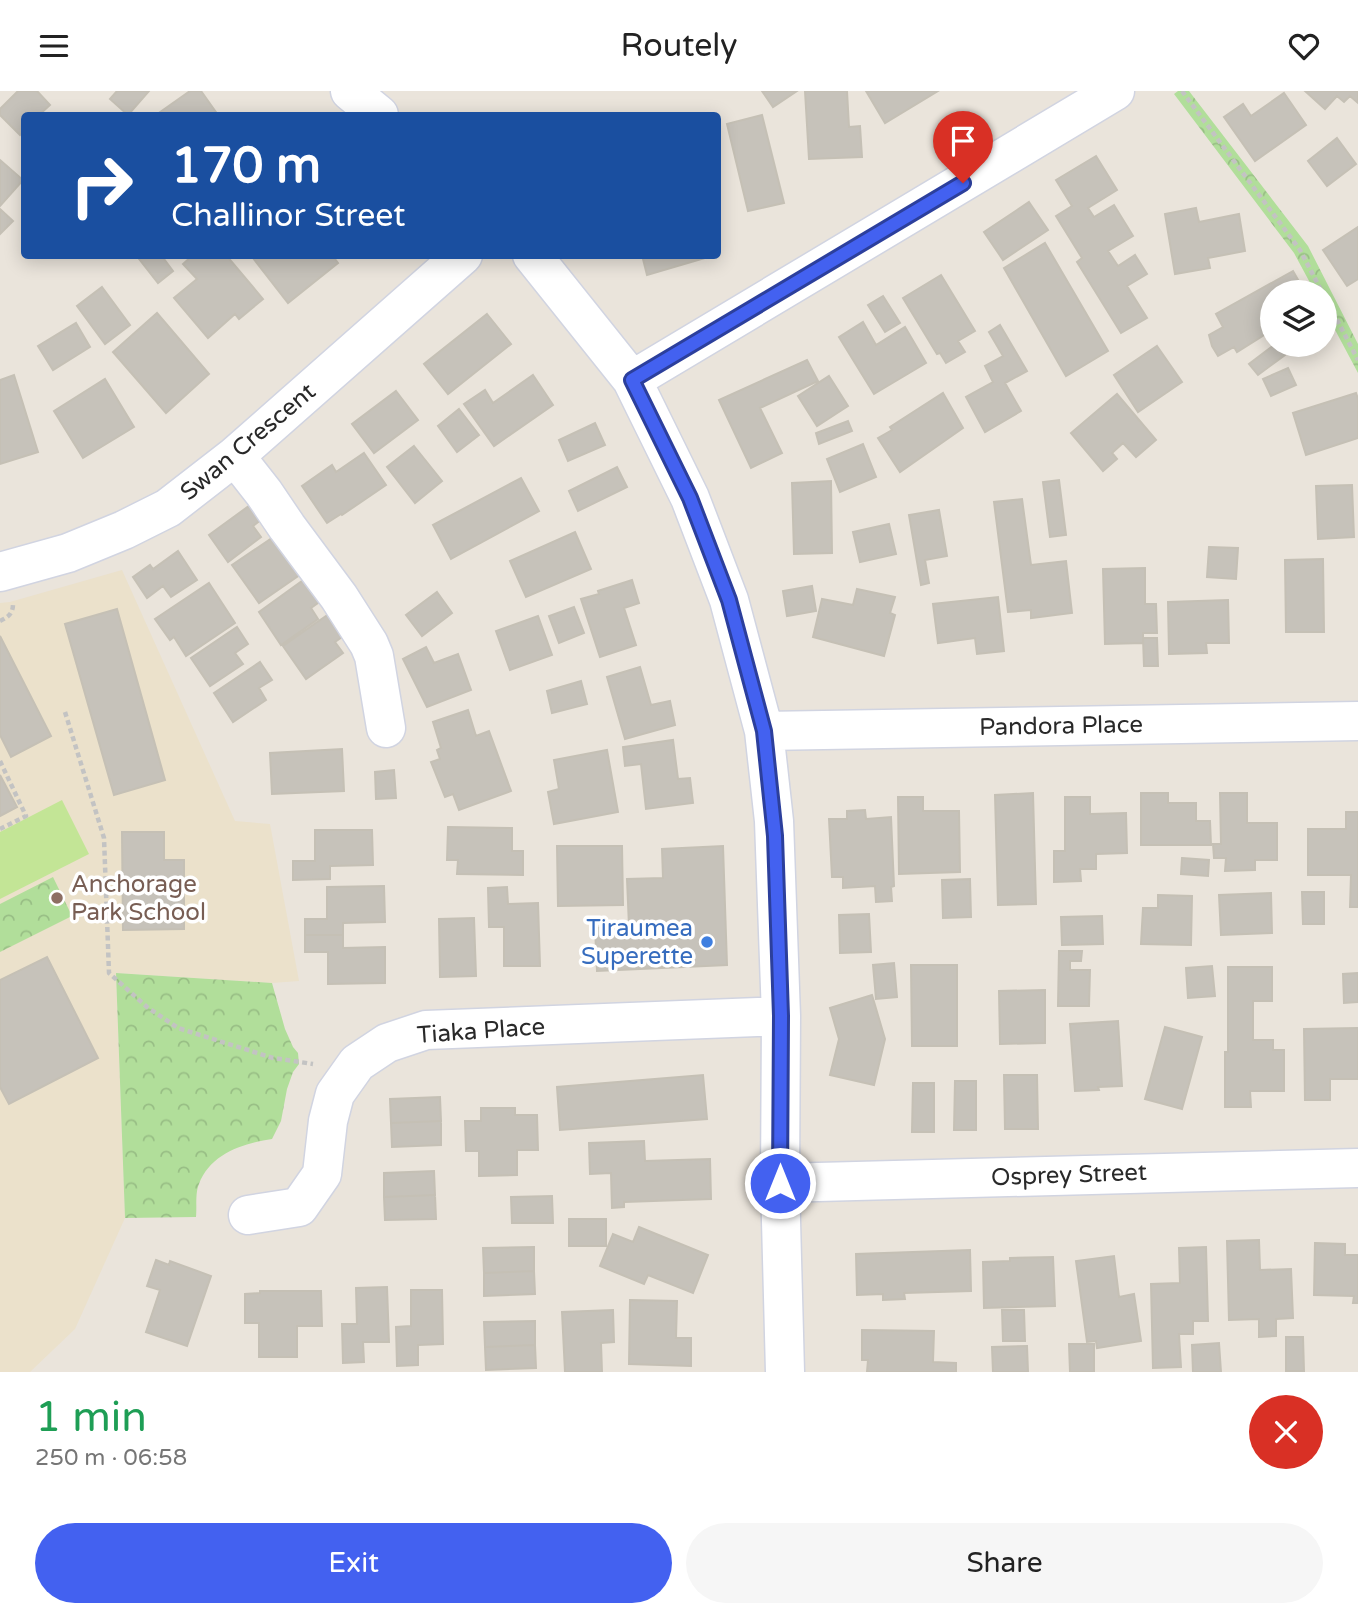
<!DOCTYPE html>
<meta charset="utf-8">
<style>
:root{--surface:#fff;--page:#f6f6f6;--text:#222;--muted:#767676;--accent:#4361f0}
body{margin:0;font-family:"Varela Round",sans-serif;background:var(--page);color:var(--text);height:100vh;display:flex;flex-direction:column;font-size:26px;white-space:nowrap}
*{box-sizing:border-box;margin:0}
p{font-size:23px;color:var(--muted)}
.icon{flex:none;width:38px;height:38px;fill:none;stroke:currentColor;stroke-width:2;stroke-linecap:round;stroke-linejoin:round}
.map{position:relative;height:1281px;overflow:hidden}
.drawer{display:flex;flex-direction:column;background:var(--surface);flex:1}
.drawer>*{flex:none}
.hud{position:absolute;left:21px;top:21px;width:700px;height:147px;border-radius:7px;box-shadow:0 4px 18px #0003;background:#1a4fa0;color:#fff;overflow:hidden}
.buttons{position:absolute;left:1260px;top:189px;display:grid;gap:14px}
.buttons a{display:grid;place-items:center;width:77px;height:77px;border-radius:50%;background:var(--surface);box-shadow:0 4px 18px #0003;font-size:35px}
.pin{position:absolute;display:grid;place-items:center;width:60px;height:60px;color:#fff;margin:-72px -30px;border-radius:50% 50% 50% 0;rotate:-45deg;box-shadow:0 0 7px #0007}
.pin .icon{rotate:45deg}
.me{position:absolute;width:77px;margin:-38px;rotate:0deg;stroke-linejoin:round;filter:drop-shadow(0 0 5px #0008)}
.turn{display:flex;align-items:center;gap:24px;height:147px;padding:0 35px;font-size:32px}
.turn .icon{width:91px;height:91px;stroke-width:2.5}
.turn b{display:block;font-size:49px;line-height:60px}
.round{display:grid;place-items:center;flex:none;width:74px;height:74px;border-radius:37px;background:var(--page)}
.overview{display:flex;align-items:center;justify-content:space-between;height:119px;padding:0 35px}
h1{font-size:42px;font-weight:600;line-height:52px;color:#1e9e55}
.primary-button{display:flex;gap:14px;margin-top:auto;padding:14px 35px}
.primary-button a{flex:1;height:80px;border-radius:42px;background:var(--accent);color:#fff;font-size:28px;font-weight:600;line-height:80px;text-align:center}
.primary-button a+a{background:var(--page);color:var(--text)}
header{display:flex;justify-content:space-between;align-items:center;height:91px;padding:0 35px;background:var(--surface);font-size:32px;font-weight:600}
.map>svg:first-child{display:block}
</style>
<header><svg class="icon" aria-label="menu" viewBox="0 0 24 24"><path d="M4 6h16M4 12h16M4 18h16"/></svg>Routely<svg class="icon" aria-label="heart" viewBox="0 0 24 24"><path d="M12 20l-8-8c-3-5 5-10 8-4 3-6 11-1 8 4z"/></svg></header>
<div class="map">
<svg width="1358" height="1281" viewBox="0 0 1358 1281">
<defs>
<pattern id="forest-crowns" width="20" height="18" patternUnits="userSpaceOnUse" patternTransform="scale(1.75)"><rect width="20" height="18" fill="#b1de9a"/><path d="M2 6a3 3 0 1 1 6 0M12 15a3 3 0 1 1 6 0" fill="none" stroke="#98be85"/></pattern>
</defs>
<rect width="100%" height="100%" fill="#eae4db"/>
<path fill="#ebe1cb" d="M122,479l113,251 35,3 29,157 -27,2 -156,-10 9,245 -50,111 -45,43h-30v-769l10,-1z"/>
<path fill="url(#forest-crowns)" d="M1178,0h11l119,155 50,98v29l-33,-62v-19h-10l-21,-39 -120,-159z
M53,786l19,39 -72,36v-48z
M116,882l156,10 13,46 8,18 5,6 1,11 -6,8 -6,17 -6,32 -9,18c-29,4 -62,15 -73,45 -4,9 -2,23 -3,33l-71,1z"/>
<path fill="#c3e596" d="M62,709l27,54 -89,45v-67z"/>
<path fill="#c6c2ba" stroke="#c5c0b5" stroke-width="2" d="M18,0h19l13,14 -11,10h-15v15l-4,5 -20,-20v-6z
M117,0h32l-21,24 -18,-16z
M190,0h11l17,24h-62z
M762,0h35l-24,16z
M805,0h42l2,36 11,-1 2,31 -53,2z
M866,0h72l-53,32z
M1305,0h53v12l-8,-7 -6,6 -7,-6 -12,13z
M1284,2l22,32 -51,36 -31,-44 19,-13 8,12z
M762,24l22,88 -36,8 -21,-87z
M1337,47l19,26 -29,22 -19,-25z
M1096,65l21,34 -29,18 6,9 20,-12 19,31 -25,15 10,15 17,-11 12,19 -20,12 20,32 -26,15 -44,-71 5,-4 -26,-42 16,-10 -16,-26z
M0,69l23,20 -23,26z
M1029,111l19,28 -45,30 -19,-28z
M1196,117l3,14 40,-8 6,37 -37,7 2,10 -35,6 -10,-60z
M0,118l13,12 -13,13z
M1358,136v52l-11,7 -24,-36z
M1045,152l63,108 -42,25 -62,-108z
M136,164h25l12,16 -15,12z
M193,164h33l37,44 -24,20 -4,-5 -27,24 -34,-40 23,-19 -14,-15z
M257,164h75l6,8 -50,40 -35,-45z
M642,164h73l-68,20z
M1293,180l12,21h-33v38l-35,22 -3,-5 -16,9 -6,-10 -3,-11 14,-8 -7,-13z
M941,184l34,56 -17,10 7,11 -19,11 -6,-10 -3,1 -34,-56z
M102,196l28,38 -25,19 -28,-38z
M883,205l17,27 -15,9 -17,-27z
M157,222l52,61 -43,39 -53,-61z
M487,223l24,30 -63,50 -24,-30z
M863,231l13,23 29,-18 21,36 -52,31 -35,-57z
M76,232l14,24 -37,23 -15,-24z
M1000,234l27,46 -22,12 16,28 -36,21 -19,-35 27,-15 -8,-16 18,-10 -14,-24z
M1274,254h3l8,10 -27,20 -9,-11z
M1157,255l25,36 -44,30 -24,-37z
M807,269l11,21 -58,27 22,45 -31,15 -32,-68z
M1288,277l8,17 -25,11 -8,-17z
M14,284l24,77 -38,12v-84z
M533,284l20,30 -59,41 -30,-42 21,-14 8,13z
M829,285l19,30 -31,20 -19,-30z
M105,288l29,48 -51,31 -29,-47z
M396,300l22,29 -44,33 -22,-29z
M943,302l20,35 -63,44 -22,-34 14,-8 -2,-3z
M1356,302l2,6v39l-52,17 -13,-42z
M1117,303l39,46 -20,17 -13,-14 -11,10 5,6 -14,12 -32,-38z
M459,318l20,26 -22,17 -19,-26z
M848,330l4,10 -33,13 -3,-11z
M595,332l10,22 -37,16 -9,-21z
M863,353l13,33 -36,15 -13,-33z
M414,355l28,35 -27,22 -28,-36z
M364,362l22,32 -44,30 -1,-1 -14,9 -25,-37 30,-21 4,7z
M617,376l10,20 -49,24 -9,-20z
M521,387l18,33 -88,48 -18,-34z
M1059,389l7,55 -16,2 -7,-55z
M831,390l1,72 -38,1 -2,-71z
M1352,394l2,52 -36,2 -2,-53z
M1022,408l9,66 35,-4 6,52 -41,5v-8l-23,2 -14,-110z
M257,409l10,15 -14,11 8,11 -33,25 -19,-27z
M939,419l8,46 -22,4 4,23 -8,2 -12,-70z
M889,433l7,30 -36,8 -7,-30z
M575,441l16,37 -65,28 -16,-36z
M278,443l26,38 -45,31 -27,-38z
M1209,456l29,1 -2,31 -29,-2z
M178,460l19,29 -26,17 -8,-11 -16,12 -14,-21 17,-12 3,4z
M1323,468l1,73h-38l-1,-72z
M1145,477v36h11l1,29h-14v10l-38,1 -2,-75z
M309,485l16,22 -14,10 7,11 -37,26 -22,-33z
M632,489l7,23 -15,5 12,37 -36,12 -19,-58 18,-5 -1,-3z
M209,492l26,40 -49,33 -12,-19 -4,3 -15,-21z
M812,495l4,25 -29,5 -4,-25z
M857,498l38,8 -5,16 5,2 -11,41 -71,-19 9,-38 31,6z
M437,501l15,21 -30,23 -16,-21z
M998,506l6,54 -27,3 -2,-16 -37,5 -5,-39z
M1228,509l1,43h-23l1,10 -38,1 -1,-52z
M574,516l10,26 -25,10 -10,-27z
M117,518l48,171 -51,15 -49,-171z
M333,520l16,21 -14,10 8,11 -37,26 -23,-33z
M538,525l14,39 -42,15 -14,-39z
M237,536l11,17 -13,9 8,11 -33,22 -19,-28z
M0,545l51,100 -40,21 -11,-22z
M1143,547h14l1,28h-14z
M426,556l8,16 24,-9 13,36 -44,17 -24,-48z
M260,571l12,18 -13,8 7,12 -33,22 -19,-29z
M640,576l11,38 19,-4 5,24 -50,14 -18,-62z
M581,590l6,23 -35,9 -5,-22z
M468,619l8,26 13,-5 22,60 -52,19 -6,-16 -8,3 -14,-35 9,-3 -3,-9 4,-2 -8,-26z
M673,649l5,39 12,-1 3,25 -47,6 -5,-45 -16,2 -2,-19z
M342,658l2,42 -72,3 -2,-41z
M607,659l11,62 -64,12 -6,-32 11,-3 -5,-29z
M394,679l2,28 -20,1 -1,-27z
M0,684l17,32 -17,9z
M1033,702l3,111 -38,1 -3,-110z
M1141,702h27v10h28v18h14l1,24h-70z
M1220,702h27v30h30v37h-22v10l-30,1 1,-13h-12l-1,-14h8z
M898,706h25v14h36l1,61 -61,2z
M1065,706h25v17l36,-1 1,40 -31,1v15h-16l1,12 -27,1v-31h11z
M865,719l1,9 25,-2 3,69 -3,1 1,14 -16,1 -1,-16 -32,2v-11h-11l-3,-58h18v-8z
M1346,721h12v95h-8l1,-32h-43v-46h38z
M448,736l64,1v23h11v24l-66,-1 1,-14h-11z
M315,739h57l1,35 -43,1v13l-37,1v-19h22z
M122,741h42v28h20v69l-61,1z
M557,755h65l1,59 -65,1z
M723,755l4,119 -130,6 -2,-43 34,-2 -2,-47 36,-1 -1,-29z
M1182,767l27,2 -1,16 -27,-2z
M970,788l1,38 -28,1 -1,-38z
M384,795l1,36 -42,1v12h-38v-16h22v-32z
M507,796l1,17 30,-1 2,63h-36v-39h-15l-1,-39z
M1302,801h22v32h-21z
M1271,802l1,40 -51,2 -2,-40z
M1158,804l34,1 -1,49 -50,-1 2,-36h15z
M869,823l2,38 -31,1 -1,-38z
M1102,825l1,28 -41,1 -1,-28z
M474,827l2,58 -36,1 -1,-58z
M305,844h38v13l42,-1v36l-57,1v-32h-23z
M1059,860h23l-1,10h-11v9h20l-1,36h-31z
M47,866l51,101 -89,46 -9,-17v-107z
M894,872l3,34 -21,2 -3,-34z
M911,874h46v81h-45z
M1212,875l3,30 -27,2 -2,-30z
M1228,876h44v34h-19v39h20v10h11v41h-34l1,16h-26v-55h3z
M1358,882v29l-14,1 -1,-29z
M1045,899v53l-45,1 -1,-53z
M872,904l13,44 -11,46 -44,-10 9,-36 -9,-31z
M1118,930l4,65 -24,1 1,3 -24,1 -5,-67z
M1165,936l37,10 -20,72 -37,-10z
M1358,937v51h-28v21h-25l-1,-71z
M703,984l4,44 -147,11 -3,-43z
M1004,984h33l1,54h-33z
M955,990h21v49h-22z
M913,992h21v49h-22z
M440,1006l1,24 -50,2 -1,-24z
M481,1017h34v7h22l1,35h-21v25l-38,1v-25h-13l-1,-30h16z
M441,1030v24l-49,2 -1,-24z
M644,1050l1,20 65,-2 1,40 -87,3v5l-12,1 -1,-35 -21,1 -1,-31z
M434,1080l1,24 -51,2v-24z
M435,1104l1,24 -51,1 -1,-23z
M552,1105l1,27h-41l-1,-26z
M569,1128h37v27h-37z
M639,1136l69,28 -15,38 -45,-18 -4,9 -44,-18 13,-32 20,8z
M1259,1149l1,30 31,-1 2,49 -17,1v17l-17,1v-18l-30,1 -2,-79z
M1315,1152l30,1v11h13v48h-5l1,-7 -40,-1z
M534,1156v24l-50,2 -1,-25z
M1206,1156l2,74h-15v13h-14l2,33 -28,1 -2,-84 29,-1 -1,-35z
M970,1159l1,41 -67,2 1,6 -22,1v-6l-26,1 -1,-41z
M1114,1165l5,41 15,-3 7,47 -44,7 -1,-7 -9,1 -11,-81z
M1053,1166l2,49 -71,2 -1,-46 27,-1v-3z
M156,1169l13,5 1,-4 41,15 -24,70 -41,-14 14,-42 -13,-4z
M534,1180l1,23 -51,2v-23z
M387,1196l2,55h-26l1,20 -21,1 -1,-39h15l-1,-36z
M411,1199h31l1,54 -25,1v20l-21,1 -1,-39 15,-1z
M260,1200h61l1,35h-25v31h-38v-34h-14v-29l15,-1z
M630,1209l47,1 -1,37h15v28l-62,-2z
M613,1219l1,32 -13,1 1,29h-37l-3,-60z
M1002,1219h22l1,31h-22z
M535,1230v24l-50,2 -1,-25z
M862,1239l72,1 -1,31 23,1v9h-89l1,-12h-6z
M1286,1246h17l1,34h-18z
M1219,1252l2,29h-28l-1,-27z
M1069,1253h25v28h-24z
M535,1254l1,23 -50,2 -1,-23z
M1027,1255l1,26h-35l-1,-25z"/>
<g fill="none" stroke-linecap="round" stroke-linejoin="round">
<g stroke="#d1d4e1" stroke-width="41">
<path id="minor" d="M350,0l29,24
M532,164l100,125 58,118 39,102 35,131 10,90 7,195 -1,167 5,189
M632,289l483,-289
M235,365l29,37 23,34 52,70 30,47 5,12 12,72
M0,481l68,-19 56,-23 44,-22 67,-52 228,-201
M764,640l594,-10
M780,1092l578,-15
M248,1124l51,-8 23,-33 6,-53 7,-27 22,-31 30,-20 39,-13 355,-14"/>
</g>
<path stroke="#c3c3c3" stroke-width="4.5" stroke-dasharray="5 3.5" stroke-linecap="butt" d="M1182,0l118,159 22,42
M1325,206l33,63
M0,530c8,-4 13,-7 13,-17
M65,621l39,126 5,135 38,34 31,21 95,30 40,6
M0,670l26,55 -26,13"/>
<use href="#minor" stroke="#fff" stroke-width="38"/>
</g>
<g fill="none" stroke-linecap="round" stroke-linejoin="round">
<g stroke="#2c3f9c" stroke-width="18">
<path id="route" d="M780,1092l1,-167 -6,-180 -11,-105 -35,-131 -39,-102 -58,-118 331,-197"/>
</g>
<use href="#route" stroke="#4361f0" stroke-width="12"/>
</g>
<circle fill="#8d6e63" stroke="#fff" stroke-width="2.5" cx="57" cy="807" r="7"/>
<circle fill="#3f7fe0" stroke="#fff" stroke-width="2.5" cx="707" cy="851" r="7"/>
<g text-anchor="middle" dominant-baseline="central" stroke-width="7" stroke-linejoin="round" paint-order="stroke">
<g font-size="24" fill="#292929" stroke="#fff">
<text transform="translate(248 351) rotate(-40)">Swan Crescent</text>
<text transform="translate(1061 635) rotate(-1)">Pandora Place</text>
<text transform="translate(481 940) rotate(-4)">Tiaka Place</text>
<text transform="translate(1069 1084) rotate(-2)">Osprey Street</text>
</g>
<g font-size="24" fill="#785e54" stroke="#fff" text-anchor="start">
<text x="71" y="793">Anchorage<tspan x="71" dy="28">Park School</tspan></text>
</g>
<g font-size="24" fill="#366cbe" stroke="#fff" text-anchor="end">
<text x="693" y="837">Tiraumea<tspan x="693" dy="28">Superette</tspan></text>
</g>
</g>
</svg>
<div class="buttons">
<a><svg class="icon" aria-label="layers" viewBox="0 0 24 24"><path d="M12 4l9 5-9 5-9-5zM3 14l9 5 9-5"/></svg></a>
</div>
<div class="pin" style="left:963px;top:92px;background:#d93025"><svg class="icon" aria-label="arrive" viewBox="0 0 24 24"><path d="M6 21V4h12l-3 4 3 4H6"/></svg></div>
<svg class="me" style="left:780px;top:1092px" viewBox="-20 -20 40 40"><circle r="17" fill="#4361f0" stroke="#fff" stroke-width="3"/><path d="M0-11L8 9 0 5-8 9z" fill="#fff"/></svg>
<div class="hud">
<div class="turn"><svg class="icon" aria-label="right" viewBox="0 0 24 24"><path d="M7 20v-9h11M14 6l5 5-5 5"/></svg><div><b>170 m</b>Challinor Street</div></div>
</div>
</div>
<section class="drawer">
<div class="overview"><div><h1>1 min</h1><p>250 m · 06:58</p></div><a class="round" style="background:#d93025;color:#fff"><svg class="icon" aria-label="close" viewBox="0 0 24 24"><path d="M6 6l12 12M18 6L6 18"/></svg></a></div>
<div class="primary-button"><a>Exit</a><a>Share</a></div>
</section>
